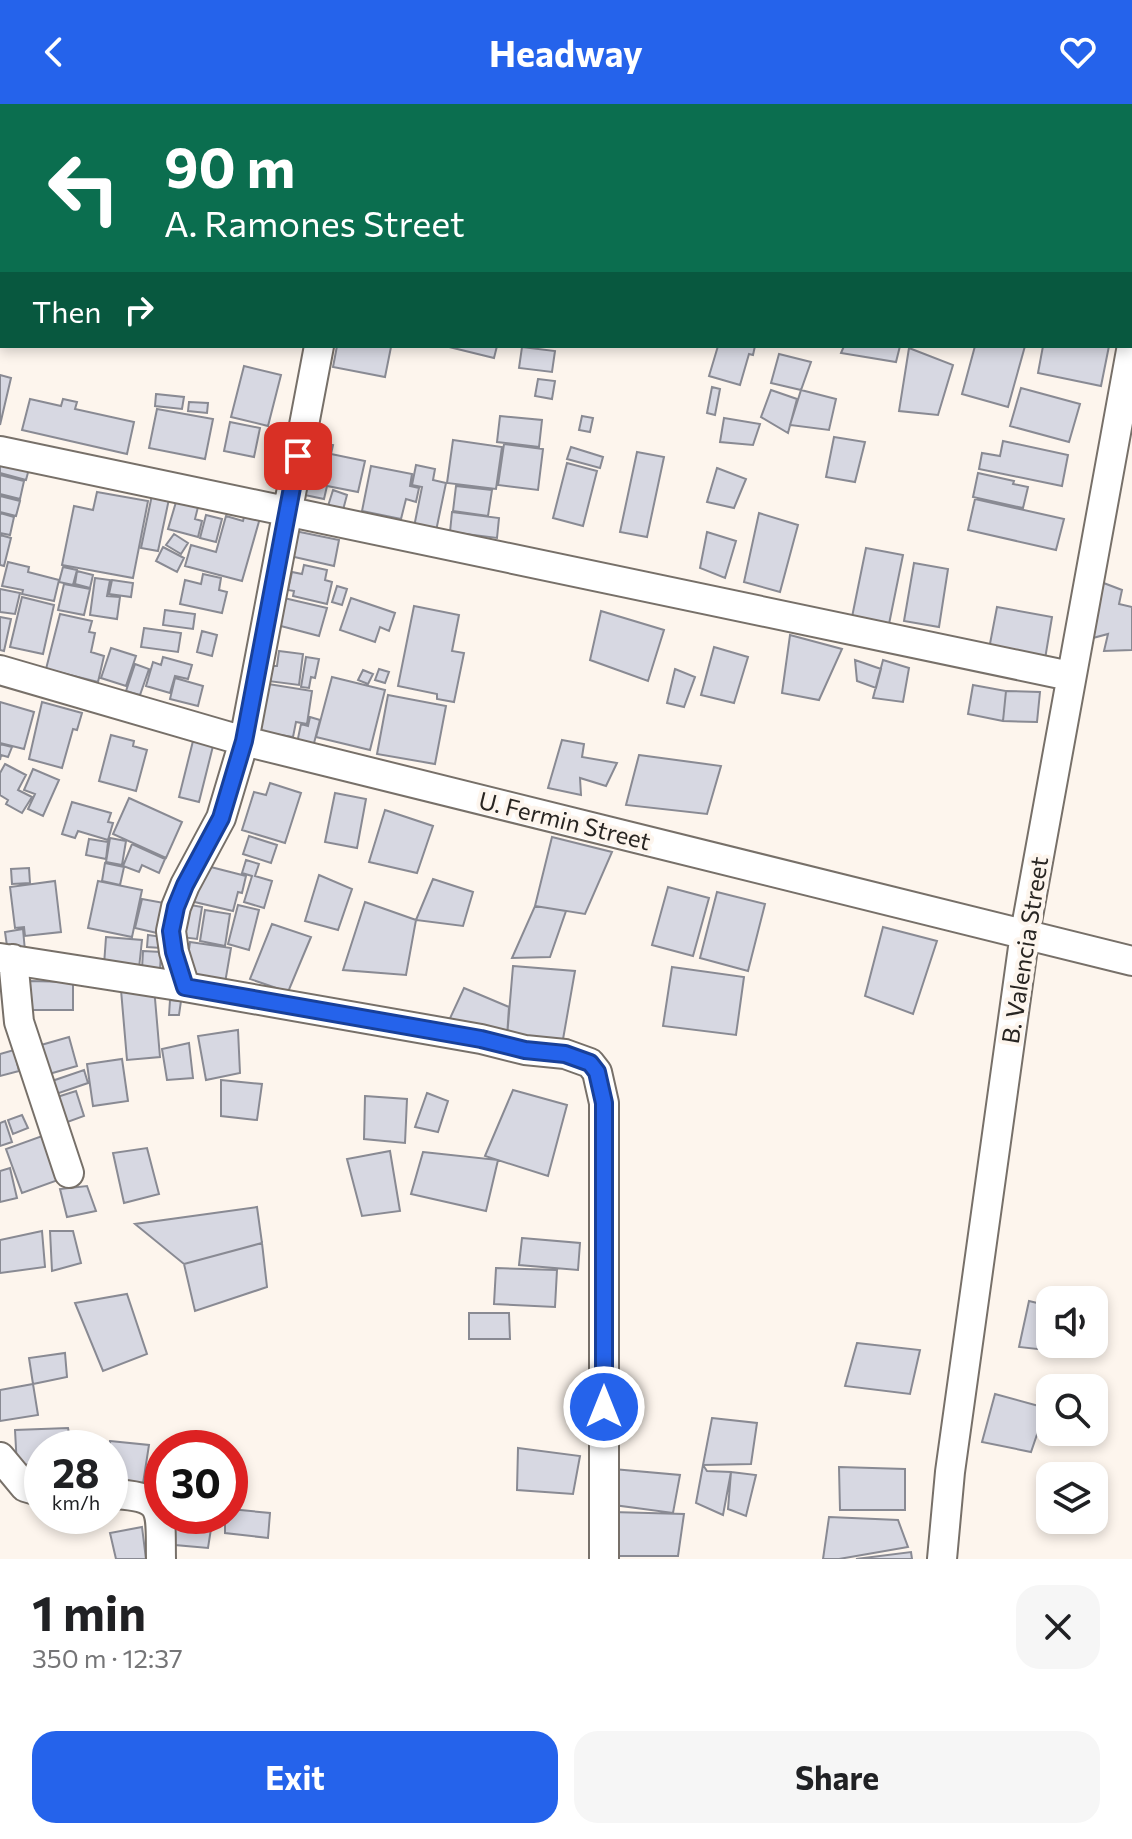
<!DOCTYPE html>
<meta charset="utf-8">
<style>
:root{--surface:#fff;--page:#f6f6f6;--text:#202124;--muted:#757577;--accent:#2563eb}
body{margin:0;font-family:Commissioner,sans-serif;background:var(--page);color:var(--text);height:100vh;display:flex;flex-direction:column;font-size:30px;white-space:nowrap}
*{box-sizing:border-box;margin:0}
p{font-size:26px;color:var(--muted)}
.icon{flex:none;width:44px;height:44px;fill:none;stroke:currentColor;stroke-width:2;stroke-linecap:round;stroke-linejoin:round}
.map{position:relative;height:1455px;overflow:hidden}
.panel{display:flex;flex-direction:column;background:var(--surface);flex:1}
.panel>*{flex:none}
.guide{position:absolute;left:0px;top:0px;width:1132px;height:244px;box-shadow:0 4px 12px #0003;background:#0b6e4f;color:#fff;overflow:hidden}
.tools{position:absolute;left:1036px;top:1182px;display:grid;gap:16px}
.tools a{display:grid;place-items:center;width:72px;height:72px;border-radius:16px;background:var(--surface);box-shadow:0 4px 12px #0003;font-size:40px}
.speed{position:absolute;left:24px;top:1326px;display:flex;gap:16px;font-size:40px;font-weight:700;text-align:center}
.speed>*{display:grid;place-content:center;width:104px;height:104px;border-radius:50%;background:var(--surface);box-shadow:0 4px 12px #0003;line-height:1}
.speed small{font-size:20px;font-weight:400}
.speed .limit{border:12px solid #d22;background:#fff;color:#111}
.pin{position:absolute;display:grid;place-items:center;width:68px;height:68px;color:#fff;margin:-34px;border-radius:16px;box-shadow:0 4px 12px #0006}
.me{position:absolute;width:88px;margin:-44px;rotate:0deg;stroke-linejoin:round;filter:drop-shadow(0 0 6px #0008)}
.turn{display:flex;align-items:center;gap:28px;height:168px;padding:0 32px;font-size:36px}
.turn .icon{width:104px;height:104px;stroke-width:2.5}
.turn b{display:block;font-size:56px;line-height:68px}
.then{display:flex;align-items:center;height:76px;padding:0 32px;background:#0003;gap:16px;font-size:30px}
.round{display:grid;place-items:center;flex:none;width:84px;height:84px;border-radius:24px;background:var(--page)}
.summary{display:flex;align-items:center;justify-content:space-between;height:136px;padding:0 32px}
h1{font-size:48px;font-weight:700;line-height:60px}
.primary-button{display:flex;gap:16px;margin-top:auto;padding:16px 32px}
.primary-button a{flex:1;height:92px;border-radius:24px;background:var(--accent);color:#fff;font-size:32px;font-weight:700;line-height:92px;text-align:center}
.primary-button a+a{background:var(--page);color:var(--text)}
header{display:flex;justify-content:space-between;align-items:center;height:104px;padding:0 32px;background:var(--accent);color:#fff;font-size:36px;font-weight:700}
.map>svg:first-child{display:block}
</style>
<header><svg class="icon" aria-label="back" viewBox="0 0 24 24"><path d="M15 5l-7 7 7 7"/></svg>Headway<svg class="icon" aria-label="heart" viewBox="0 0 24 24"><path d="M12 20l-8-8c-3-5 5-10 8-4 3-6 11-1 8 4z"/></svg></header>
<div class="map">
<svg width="1132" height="1455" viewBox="0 0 1132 1455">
<rect width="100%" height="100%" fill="#fdf5ed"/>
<path fill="#f6eadb" d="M0,0h357l-355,2v40z
M377,0h755v54l-2,12v-64h-754z"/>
<path fill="#d7d8e2" stroke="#898a93" stroke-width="2" d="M0,0h21l-19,2v26z
M26,0h27l9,2h-36z
M279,0h54l-54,2z
M416,0h108l-108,2z
M2,100v117h-2z
M337,242l54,1 -6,30 -52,-10z
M445,242h52l-3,12z
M718,242h37l-2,9 -4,-1 -9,31 -31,-9z
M844,242h56l-4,16 -55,-9z
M975,242h50l-17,61 -46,-13z
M1043,242h66l-8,40 -63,-13z
M522,243l33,4 -3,21 -33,-4z
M909,244l44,17 -15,50 -39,-4z
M779,250l32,8 -10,28 -30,-7z
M244,262l37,9 -13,51 -37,-9z
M0,271l11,3 -11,47z
M538,275l17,2 -3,18 -17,-3z
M712,283l8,2 -5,26 -8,-2z
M1021,284l59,16 -11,38 -59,-16z
M771,286l26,9 -9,34 -27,-16z
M801,286l35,9 -7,31 -39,-5z
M156,290l28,3 -2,12 -27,-3z
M30,295l31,7 2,-7 14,3 -2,7 59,13 -7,32 -105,-24z
M189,298l19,1 -1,10 -19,-2z
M157,305l56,10 -8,40 -56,-11z
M500,312l42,4 -3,27 -42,-5z
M582,312l11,2 -3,14 -11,-2z
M724,314l36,6 -7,21 -33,-3z
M230,318l30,6 -6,29 -30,-6z
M834,333l31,5 -10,40 -29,-5z
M453,336l49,7 -6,42 -49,-6z
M1003,337l65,14 -6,31 -83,-17 3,-16 18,3z
M325,340l8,1 -2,9 34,7 -7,31 -31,-6 -3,13 -24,-5 9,-45 15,3z
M504,340l39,5 -5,41 -40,-5z
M571,343l32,10 -3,11 -33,-9z
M637,348l27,5 -17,80 -27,-5z
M0,354l30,7 -4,15 -26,-7z
M567,359l30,8 -14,55 -30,-8z
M416,361l19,4 -2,11 13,3 -10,48 -22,-4 8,-40 -10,-2z
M371,362l41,8 -2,12 9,2 -3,14 -10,-3 -5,20 -39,-8z
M717,364l29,11 -12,29 -27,-6z
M978,369l36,8 -1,3 15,3 -5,21 -50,-11z
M0,371l24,6 -4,18 -20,-5z
M456,382l36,4 -4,26 -35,-5z
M333,386l14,5 -4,15 -15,-4z
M97,388l51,9 -15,77 -71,-13 12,-59 19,4z
M152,391l17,4 -11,52 -17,-3z
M0,392l20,5 -4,15 -16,-4z
M975,395l89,20 -8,31 -88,-20z
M176,398l22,5 -3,12 7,2 -4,16 -30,-8z
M452,408l47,6 -2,20 -47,-6z
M0,409l14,4 -4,18 -10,-2z
M245,409l15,5 -18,63 -57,-15 6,-21 25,7 10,-36 17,5z
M759,409l39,12 -18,67 -36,-10z
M206,411l16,4 -6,23 -16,-4z
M295,427l44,9 -5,26 -44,-10z
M707,428l29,9 -11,37 -25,-10z
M174,430l14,9 -7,11 -15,-9z
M0,431l11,3 -7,28 -4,-1z
M163,443l21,11 -7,14 -21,-11z
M866,444l37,7 -15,74 -37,-7z
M8,458l21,5 -1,5 31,8 -5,21 -32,-7 1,-4 -21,-4z
M914,459l34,6 -9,58 -35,-6z
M304,461l23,5 -2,10 7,2 -5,22 -34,-8 1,-5 -6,-1 4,-18 10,2z
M63,463l14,3 -4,15 -14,-3z
M77,467l16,4 -3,13 -15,-4z
M203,470l18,4 -2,12 8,2 -5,21 -42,-9 5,-24 16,4z
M95,474l15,2 -3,16 13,1 -3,22 -27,-4z
M112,476l21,3 -2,14 -22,-3z
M1101,478l21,8 -3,14 13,3v43l-28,1 4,-17 -19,5z
M64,480l26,5 -6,26 -26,-5z
M337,482l10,3 -5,16 -10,-3z
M0,485l20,4 -5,21 -15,-2z
M22,493l32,8 -11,49 -33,-7z
M284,494l43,10 -8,28 -42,-11z
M351,494l44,15 -6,18 -9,-4 -5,15 -35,-12z
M414,502l45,9 -7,36 12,2 -10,49 -17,-3v-5l-39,-8z
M997,503l55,10 -7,42 -56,-10z
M165,506l30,4 -2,15 -30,-4z
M601,507l63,19 -16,51 -58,-21z
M60,510l32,7 -3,11 6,1 -4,19 13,4 -6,26 -52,-13z
M0,513l11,2 -7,32 -4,-1z
M144,524l37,5 -3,19 -37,-5z
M202,527l15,4 -5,21 -15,-4z
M790,531l52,14 -23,51 -37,-7z
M714,543l34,10 -14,46 -33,-8z
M111,544l25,8 -10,30 -25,-8z
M279,547l24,3 -4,31 -31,-4 2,-15h7z
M163,553l29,8 -4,14 -13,-3 -5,17 -24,-7 7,-24 8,3z
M306,553l13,2 -4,19 -4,-1 -2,11 -8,-1z
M855,556l26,9 -5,19 -19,-7z
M883,556l26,8 -6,34 -30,-4z
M135,560l14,5 -9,26 -14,-4z
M379,565l10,3 -4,11 -10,-3z
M675,565l20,8 -11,30 -17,-4z
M363,566l10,4 -5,10 -10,-4z
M332,573l53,13 -15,60 -54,-13z
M175,574l28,8 -5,20 -28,-7z
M262,579l50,8 -5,33 -11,-2 -3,15 -38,-6z
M973,581l33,6 -3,30 -35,-7z
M1006,587l34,1 -3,30 -34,-1z
M388,591l58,11 -11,58 -58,-10z
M0,598l34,10 -10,37 -24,-6z
M42,598l40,11 -5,17 -4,-1 -11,39 -33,-9z
M310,613l10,3 -7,27 -16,-4 4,-19 7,2z
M111,631l23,6 -1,5 14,4 -11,41 -37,-10z
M562,636l22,4 -2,13 35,6 -11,23 -26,-8 1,17 -33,-7z
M193,637l20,5 -14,56 -20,-5z
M0,640l12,3 -4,10 -7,-2 -1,5z
M639,651l82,11 -14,48 -81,-9z
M5,660l21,11 -8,15 14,7 -10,16 -16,-9 2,-4 -8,-5v-22z
M33,665l26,11 -16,36 -15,-7 7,-15 -11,-4z
M270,679l31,10 -16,50 -43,-13 12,-38 12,3z
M335,689l31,6 -9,49 -32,-6z
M129,694l53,24 -16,36 -53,-24z
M72,698l39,11 -3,9 5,1 -5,17 -30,-9 -3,7 -13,-4z
M385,706l48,16 -16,47 -48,-11z
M249,732l28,9 -6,18 -28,-9z
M552,733l60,15 -27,62 -50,-8z
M110,734l16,3 -4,24 -16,-3z
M89,735l19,3 -2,17 -20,-4z
M132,740l33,15 -6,14 -17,-8 -3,7 -16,-6z
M246,756l13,4 -4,12 17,5 -8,27 -20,-6 8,-26 -10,-3z
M105,759l19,4 -4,18 -18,-4z
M203,761l43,11 -4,17 -4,-1 -5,19 -47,-11z
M29,764l1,15 -18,1 -1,-15z
M319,771l33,14 -14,41 -33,-9z
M433,775l40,13 -10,34 -47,-6z
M55,777l6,51 -36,4 -1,-9 -9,1 -5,-41z
M98,777l44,9 -10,47 -44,-9z
M668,783l41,11 -16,58 -41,-11z
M717,788l48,12 -17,67 -48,-13z
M142,795l22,4 -7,30 -22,-5z
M365,798l51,18 -10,55 -63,-5z
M185,800l17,3 -5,32 -16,-2z
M238,801l21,5 -10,40 -21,-6z
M535,802l31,5 -16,46 -38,1z
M205,806l25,4 -5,32 -25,-5z
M272,820l39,13 -23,55 -38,-13z
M883,823l54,14 -24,73 -48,-18z
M23,825l2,22 -17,2 -3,-21z
M148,831l15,2 -2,11 -14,-1z
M106,833l36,3 -3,28 -35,-3z
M190,838l41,6 -6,35 -40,-5z
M143,847l18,1 -1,18 -18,-1z
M513,862l62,5 -13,74 -55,-8z
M672,863l72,10 -8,58 -73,-9z
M29,877l44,1v28h-44z
M154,883l6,70 -33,3 -6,-70z
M464,884l45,19 -2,30 -61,-10z
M170,896l11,1 -2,14h-10z
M238,926l2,43 -34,7 -8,-44z
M69,933l8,29 -35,10 -8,-29z
M189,939l4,35 -26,2 -5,-31z
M14,946l5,21 -19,5v-22z
M122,955l6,42 -35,5 -6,-42z
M84,966l4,13 -32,11 -4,-13z
M221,976l41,4 -5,36 -36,-4z
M513,986l54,15 -19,71 -63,-20z
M76,987l8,25 -22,8 -8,-26z
M427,989l21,8 -10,31 -23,-5z
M365,992l42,3 -2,44 -41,-4z
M22,1011l6,13 -15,6 -5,-14z
M5,1017l7,21 -12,4v-23z
M45,1031l16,44 -39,14 -16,-44z
M147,1044l12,46 -35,9 -11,-50z
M390,1047l10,60 -38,5 -15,-57z
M423,1048l75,8 -12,51 -75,-17z
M10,1064l7,30 -17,4v-31z
M87,1082l9,25 -29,6 -7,-28z
M257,1103l5,36 -78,21 -49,-40z
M42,1127l3,36 -45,6v-33z
M50,1127h23l8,32 -29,8z
M522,1134l58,5 -2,27 -59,-5z
M262,1139l5,44 -72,24 -11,-47z
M496,1164l61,2 -2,37 -61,-3z
M127,1190l20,60 -44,17 -28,-68z
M1029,1197l21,5v38h7l-2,7 -36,-4z
M469,1209h40l1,26h-41z
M857,1239l63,7 -10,44 -65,-8z
M65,1249l2,24 -34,7 -4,-26z
M33,1280l5,31 -38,6v-31z
M995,1290l51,14 -15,44 -49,-10z
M712,1314l45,5 -6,41 -48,1z
M68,1324l4,20h-30v13l-25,6 -2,-37z
M110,1337l39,4 -7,45 -32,-8z
M165,1340l52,1v3h-52z
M518,1344l62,8 -7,38 -56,-4z
M703,1361l4,6 24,1 -8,43 -27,-12z
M839,1363l66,2v41h-65z
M613,1365l67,6 -7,38 -59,-8z
M731,1368l25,3 -10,41 -18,-7z
M230,1405l40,4 -2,25 -43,-5v-17h5z
M612,1408l72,2 -6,42h-64z
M174,1412h39l-5,32 -33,-3z
M829,1413l69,3 10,27 -69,12h-16z
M142,1423l4,32h-30l-6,-26z
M911,1448l1,7h-56z"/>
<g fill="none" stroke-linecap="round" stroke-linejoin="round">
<g stroke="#777069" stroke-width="32">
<path id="minor" d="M366,2v-2
M1130,212l2,1
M319,242l-75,395 -23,77 -36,67 -9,22 -5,24 3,21 11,35 296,52 44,11 40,4 25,9 7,9 7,31v456
M0,347l1070,225
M0,566l244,71 888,220
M0,854l185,29
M13,855l6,63 50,151
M0,1353l25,30 17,5
M110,1390c57,2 50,15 51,65
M942,1455l8,-87 75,-539 107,-588"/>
</g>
<use href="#minor" stroke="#fff" stroke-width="28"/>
</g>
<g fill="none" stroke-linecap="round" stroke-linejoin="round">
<g stroke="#184099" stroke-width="20">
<path id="route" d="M298,352l-54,285 -23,77 -36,67 -9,22 -5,24 3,21 11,35 296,52 44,11 40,4 25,9 7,9 7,31v304"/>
</g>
<use href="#route" stroke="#2563eb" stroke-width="14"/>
</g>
<g text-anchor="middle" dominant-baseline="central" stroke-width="8" stroke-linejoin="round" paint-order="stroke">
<g font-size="24" fill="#282522" stroke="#fdf5ed">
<text transform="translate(565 716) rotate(14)">U. Fermin Street</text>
<text transform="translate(1024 846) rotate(-81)">B. Valencia Street</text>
</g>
</g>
</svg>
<div class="tools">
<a><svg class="icon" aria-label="sound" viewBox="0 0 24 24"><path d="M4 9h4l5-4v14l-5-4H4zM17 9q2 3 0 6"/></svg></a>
<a><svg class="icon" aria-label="search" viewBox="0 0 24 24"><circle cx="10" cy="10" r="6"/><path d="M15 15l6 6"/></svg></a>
<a><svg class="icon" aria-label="layers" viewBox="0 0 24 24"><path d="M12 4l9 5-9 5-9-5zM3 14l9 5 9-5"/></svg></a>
</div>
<div class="speed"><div>28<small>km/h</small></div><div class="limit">30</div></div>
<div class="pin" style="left:298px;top:352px;background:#d93025"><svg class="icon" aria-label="arrive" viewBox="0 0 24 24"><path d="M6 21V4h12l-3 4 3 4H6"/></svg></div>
<svg class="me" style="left:604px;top:1303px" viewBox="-20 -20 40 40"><circle r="17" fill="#2563eb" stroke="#fff" stroke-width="3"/><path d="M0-11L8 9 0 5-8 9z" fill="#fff"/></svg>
<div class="guide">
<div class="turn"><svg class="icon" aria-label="left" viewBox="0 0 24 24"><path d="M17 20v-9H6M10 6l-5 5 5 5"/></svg><div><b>90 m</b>A. Ramones Street</div></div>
<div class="then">Then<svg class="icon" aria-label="right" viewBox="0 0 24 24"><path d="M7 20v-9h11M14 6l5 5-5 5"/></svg></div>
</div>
</div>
<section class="panel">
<div class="summary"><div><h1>1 min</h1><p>350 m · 12:37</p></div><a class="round"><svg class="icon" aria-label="close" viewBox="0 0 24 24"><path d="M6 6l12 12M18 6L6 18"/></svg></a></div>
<div class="primary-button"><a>Exit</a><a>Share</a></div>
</section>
